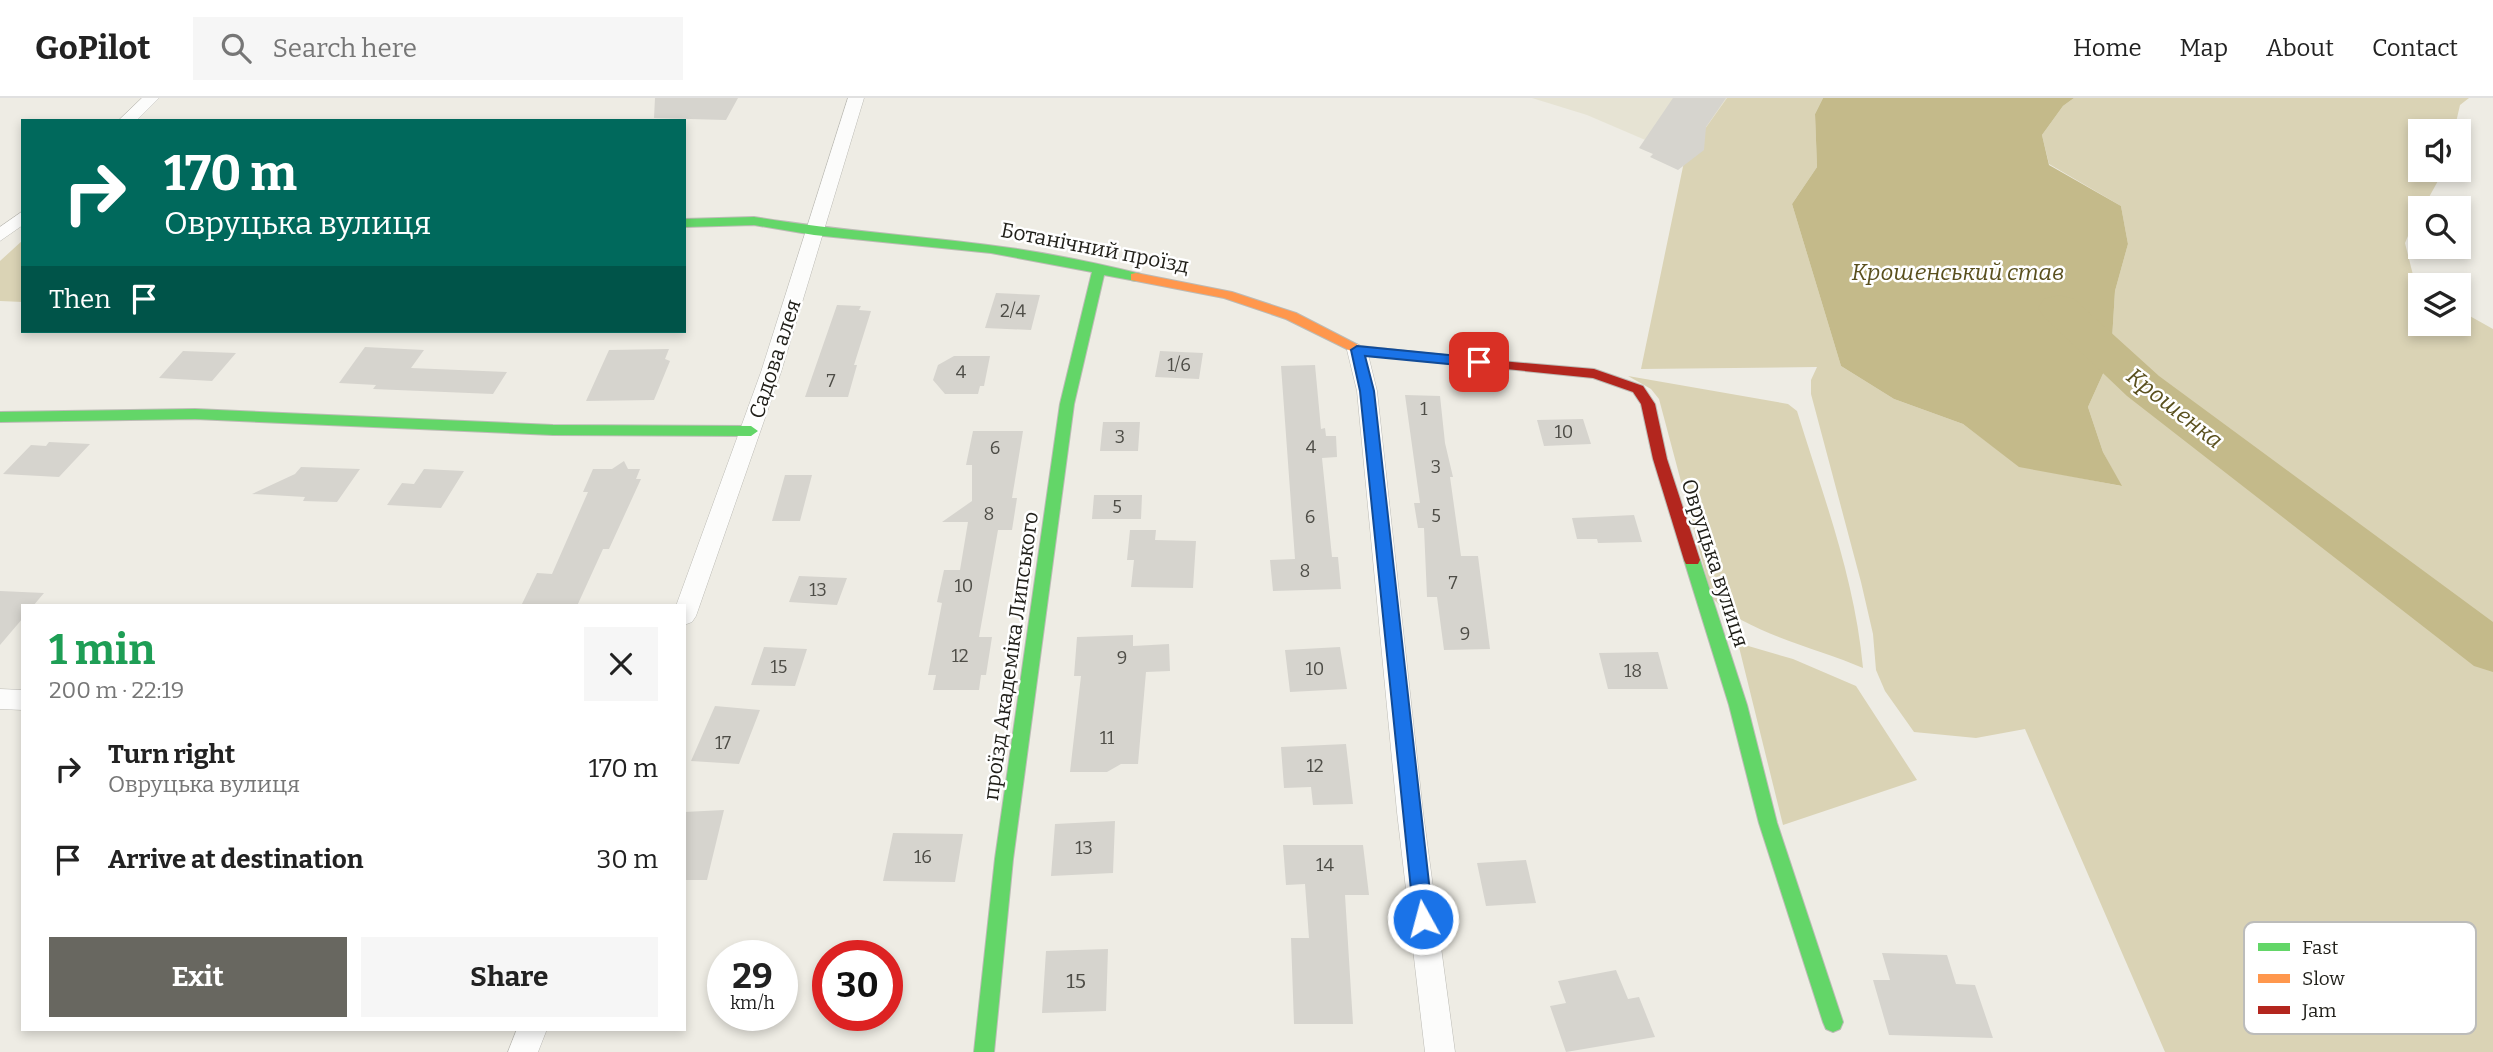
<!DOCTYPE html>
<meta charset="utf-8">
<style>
:root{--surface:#fff;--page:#f6f6f6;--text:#222;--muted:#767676;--line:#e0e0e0;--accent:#686760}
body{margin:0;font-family:Bitter,serif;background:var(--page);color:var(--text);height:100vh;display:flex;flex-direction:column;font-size:26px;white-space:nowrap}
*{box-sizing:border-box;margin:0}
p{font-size:23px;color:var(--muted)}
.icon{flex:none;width:38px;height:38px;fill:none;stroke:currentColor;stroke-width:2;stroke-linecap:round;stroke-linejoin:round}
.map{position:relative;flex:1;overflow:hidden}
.panel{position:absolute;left:21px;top:506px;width:665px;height:427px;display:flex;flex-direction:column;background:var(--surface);border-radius:0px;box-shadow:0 4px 10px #0003}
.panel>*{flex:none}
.hud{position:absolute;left:21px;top:21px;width:665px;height:214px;border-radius:0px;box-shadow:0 4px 10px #0003;background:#00695c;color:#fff;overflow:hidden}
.controls{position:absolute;left:2408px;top:21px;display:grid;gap:14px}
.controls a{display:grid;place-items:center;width:63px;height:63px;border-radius:0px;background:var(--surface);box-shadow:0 4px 10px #0003;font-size:35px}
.speed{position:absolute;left:707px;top:842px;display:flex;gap:14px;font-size:35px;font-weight:700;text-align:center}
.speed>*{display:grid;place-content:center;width:91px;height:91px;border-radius:50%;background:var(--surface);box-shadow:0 4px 10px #0003;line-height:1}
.speed small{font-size:18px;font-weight:400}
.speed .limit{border:10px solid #d22;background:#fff;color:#111}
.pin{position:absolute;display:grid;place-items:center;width:60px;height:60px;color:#fff;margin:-30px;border-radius:14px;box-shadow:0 4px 10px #0006}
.me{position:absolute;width:77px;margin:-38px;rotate:353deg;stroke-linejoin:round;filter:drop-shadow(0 0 5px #0008)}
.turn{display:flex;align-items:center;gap:24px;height:147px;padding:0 28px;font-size:32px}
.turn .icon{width:91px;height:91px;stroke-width:2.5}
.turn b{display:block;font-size:49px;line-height:60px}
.then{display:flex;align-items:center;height:66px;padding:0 28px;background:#0003;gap:14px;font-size:26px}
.round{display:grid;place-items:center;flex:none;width:74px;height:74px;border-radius:0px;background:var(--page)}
.headline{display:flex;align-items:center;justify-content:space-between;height:119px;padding:0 28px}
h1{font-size:42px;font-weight:700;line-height:52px;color:#1e9e55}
.cta{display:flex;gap:14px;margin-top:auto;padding:14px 28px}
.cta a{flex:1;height:80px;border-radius:0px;background:var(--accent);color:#fff;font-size:28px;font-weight:700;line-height:80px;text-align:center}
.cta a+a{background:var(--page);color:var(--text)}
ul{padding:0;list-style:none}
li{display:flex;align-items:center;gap:21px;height:91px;padding:0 28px}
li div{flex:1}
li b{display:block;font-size:26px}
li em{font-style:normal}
header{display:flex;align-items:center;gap:42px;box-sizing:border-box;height:98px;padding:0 35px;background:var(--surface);border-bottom:2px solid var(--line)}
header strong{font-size:33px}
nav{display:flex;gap:38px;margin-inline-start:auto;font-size:24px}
.search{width:490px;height:63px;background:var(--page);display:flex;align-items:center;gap:18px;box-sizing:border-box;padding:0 24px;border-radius:0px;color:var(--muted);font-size:26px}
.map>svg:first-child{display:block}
</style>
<header>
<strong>GoPilot</strong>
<div class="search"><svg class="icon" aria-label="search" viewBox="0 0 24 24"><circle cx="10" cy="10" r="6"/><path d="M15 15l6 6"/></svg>Search here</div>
<nav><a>Home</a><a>Map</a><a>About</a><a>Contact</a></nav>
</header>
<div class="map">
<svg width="2493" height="954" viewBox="0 0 2493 954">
<rect width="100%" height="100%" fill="#eeece4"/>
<path fill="#e6e3d3" d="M1532,0h195l-42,59 -98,-42z"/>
<path fill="#dad3b5" d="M1727,0h96l-8,16 2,53 -25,37 49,162 53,33 69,25 56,42 102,20 -18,-34 -15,-45 23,-51 4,-65 13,-47 -7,-38 -72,-42 -7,-29 21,-29 11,-8h395l-9,7 -6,26h-34v39h24l-21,38h-3l-15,35 11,44 4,3v34h39v-14l34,19v723h-328l-140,-323 -49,9 -62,-6 -29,-41 -9,-21 -3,-36 -12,-52 -50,-188v-14l6,-13 -176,2 44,-212z
M23,142v62l-23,-1v-40z
M1628,278l160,28 9,7c26,84 58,168 66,257 -45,-20 -118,-35 -151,-70l-53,-199 -8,-10z
M1738,545l55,16 63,27 61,94 -134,45z"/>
<path fill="#c4ba8a" d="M1823,0h251l-11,8 -21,29 7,30 72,41 7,38 -13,47 -4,65 -23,51 15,45 19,34 -103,-19 -56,-43 -69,-25 -53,-33 -49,-162 25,-37 -2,-53z"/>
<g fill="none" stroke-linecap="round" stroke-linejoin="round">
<path fill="#c4ba8a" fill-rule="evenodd" d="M2059,197l15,4 85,77 334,246v50l-19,-6 -347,-270 -83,-79 -6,-9 6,-9z"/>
</g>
<path fill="#d6d4ce" d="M655,0h83l-12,22 -72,-2z
M1673,0h53l-20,29 -2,23 -26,20 -28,-13 3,-3 -14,-6z
M996,195l44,2 -9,35 -46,-2z
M837,207l24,1 -2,4 12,1 -17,54h3l-9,32h-43z
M365,249l59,3 -13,18 96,4 -14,22 -120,-5 3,-4 -37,-2z
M669,251l-4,10 5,2 -16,39 -68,1 23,-51z
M183,253l53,2 -24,28 -53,-3z
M1160,253l43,2 -4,26 -44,-2z
M954,258h36l-6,30h-4l-2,8h-33l-12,-14 5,-15z
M1315,267l6,64 4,-1 1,8h10l1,21 -15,1 10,99h6l3,32 -68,2 -3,-31 25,-1 -14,-193z
M1405,297l35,1 5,47 8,34h-3l11,79h17l12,93 -46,1 -7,-53h-10l-3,-69h-6l-4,-25h6z
M1583,321l8,25 -47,2 -7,-26z
M1103,324h37l-2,29h-38z
M973,333h50l-11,67h5l-5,32h-14l-19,107h13l-6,38h-5l-2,15h-46l3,-15h-8l14,-72 -5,-1 7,-32h16l8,-48h-26l30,-21v-36h-6z
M49,344l41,2 -31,33 -56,-3 28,-29 15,1z
M624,363l4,8h12l-4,10h5l-32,70h-6l-26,57h-56l16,-33 15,1 36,-82h-5l10,-23h19z
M301,369l59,2 -23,33 -34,-1 2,-4 -53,-3 43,-20z
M424,371l40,2 -23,37 -54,-3 15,-22 12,1z
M785,377h27l-12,46h-28z
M1094,397h48l-1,24h-49z
M1634,417l8,27 -44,1 -1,-4h-20l-5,-21z
M1130,432h26l-1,10 41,1 -3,47 -62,-1 3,-27h-7z
M799,478l48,2 -10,27 -48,-3z
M0,493l44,2 -11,13h-10v12l-23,27z
M1133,537v11l36,-2 1,27 -24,1 -8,92h-17l-14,8h-37l11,-96h-7l3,-39z
M764,549l43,2 -12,37 -44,-1z
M1340,549l7,42 -57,3 -5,-42z
M1658,554l10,37h-60l-9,-36z
M715,608l45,4 -21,54 -48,-3z
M1346,646l7,60 -40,1 -2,-18 -27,1 -3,-41z
M724,712l-17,70h-23v-68z
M1115,723l-2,52 -62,3 4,-52z
M893,735l70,1 -8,48 -72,-1z
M1283,747h80l6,50h-24l8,129h-59l-3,-86h18l-4,-54 -19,1z
M1526,762l10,43 -50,3 -9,-43z
M1108,851l-2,62 -64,2 4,-62z
M1882,855l65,2 9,29 19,1 18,53 -104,-3 -16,-55h17z
M1616,872l12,29 11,-2 16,40 -89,15 -16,-46 16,-3 -8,-22z"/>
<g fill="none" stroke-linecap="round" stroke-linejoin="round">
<g stroke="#bcbbb5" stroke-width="1">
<path id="street" d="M142,0h17l-23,23h-18z
M848,0h16l-83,274 -85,244 -4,6 -8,3v-19h-8l85,-234z
M23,113v14l-23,16v-14z
M1357,246l10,6 10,41 46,421 32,240h-30l-28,-240 -40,-421 -10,-41z
M0,591l23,1v20l-23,-1z
M517,931h30l-9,23h-30z"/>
</g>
<g stroke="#bcbbb5" stroke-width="2">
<path id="fast" d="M754,119c78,13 156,18 234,28 50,6 104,17 153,29l1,3 -6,4 -32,-6 -30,129 -61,455 -19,193h-20l21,-193 65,-455 32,-132 -101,-19 -177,-18 -60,-10 -70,2v-8z
M195,311l358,16 198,1 7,5 -7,5 -198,-1 -358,-16 -195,3v-10z
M1692,456l8,6 47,145 30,118 66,199 -3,7 -7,3 -7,-3 -3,-7 -64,-199 -30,-118 -45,-145z"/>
</g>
<g stroke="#bcbbb5" stroke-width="2">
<path id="slow" d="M1136,175l96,19 64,21 64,33 141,15 7,4 -7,4 -144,-15 -71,-35 -62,-21 -93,-18v-6z"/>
</g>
<g stroke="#bcbbb5" stroke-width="2">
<path id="jam" d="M1501,263l93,8 49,17 12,18 12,55 33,101 -2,4h-12l-2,-4 -31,-101 -12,-55 -8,-12 -40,-14 -97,-10 -2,-3z"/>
</g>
<use href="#street" fill="#fcfcfb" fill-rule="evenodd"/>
<use href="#fast" fill="#63d668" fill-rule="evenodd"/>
<use href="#slow" fill="#ff974d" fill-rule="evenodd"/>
<use href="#jam" fill="#b3261e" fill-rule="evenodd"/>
</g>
<path fill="#1a73e8" stroke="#114b97" stroke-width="2" d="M1357,248l122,12 7,4 -7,5 -114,-11 9,35 59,528 -3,6 -7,3 -7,-3 -2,-6 -54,-528 -9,-41z"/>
<g text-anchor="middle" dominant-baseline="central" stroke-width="5" stroke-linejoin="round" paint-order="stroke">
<g font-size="18" fill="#4e4d47">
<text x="1013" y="213">2/4</text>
<text x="1179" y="267">1/6</text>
<text x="961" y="274">4</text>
<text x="831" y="283">7</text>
<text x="1424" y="311">1</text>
<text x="1564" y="334">10</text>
<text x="1120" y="339">3</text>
<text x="1311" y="349">4</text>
<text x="995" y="350">6</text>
<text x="1436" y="369">3</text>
<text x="1117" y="409">5</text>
<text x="989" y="416">8</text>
<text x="1436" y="418">5</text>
<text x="1310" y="419">6</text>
<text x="1305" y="473">8</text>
<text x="1453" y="485">7</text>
<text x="964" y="488">10</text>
<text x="818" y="492">13</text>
<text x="1465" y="536">9</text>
<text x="960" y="558">12</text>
<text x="1122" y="560">9</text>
<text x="779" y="569">15</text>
<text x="1315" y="571">10</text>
<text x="1633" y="573">18</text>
<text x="1107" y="640">11</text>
<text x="723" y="645">17</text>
<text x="1315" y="668">12</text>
<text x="1084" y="750">13</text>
<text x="923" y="759">16</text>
<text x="1325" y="767">14</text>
</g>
<g font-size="21" fill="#201f19" stroke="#fff">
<text transform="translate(1095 150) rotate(11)">Ботанічний проїзд</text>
<text transform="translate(775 261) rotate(-72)">Садова алея</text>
<text transform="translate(1715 465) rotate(72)">Овруцька вулиця</text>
<text transform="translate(1011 558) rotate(-82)">проїзд Академіка Липського</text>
</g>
<g font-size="21" fill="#4e4d47">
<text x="1076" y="883">15</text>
</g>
<g font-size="23" font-style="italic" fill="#5a501e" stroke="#fff">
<text x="1958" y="174">Крошенський став</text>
<text transform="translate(2175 310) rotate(38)">Крошенка</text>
</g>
</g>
<rect x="2244" y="824" width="232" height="112" rx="10" fill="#fff" stroke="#bcbcba" stroke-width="2"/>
<rect x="2258" y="845" width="32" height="8" fill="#63d668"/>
<rect x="2258" y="876" width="32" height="9" fill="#ff974d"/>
<rect x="2258" y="908" width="32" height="8" fill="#b3261e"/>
<g font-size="19" fill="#201f19">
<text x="2302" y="856">Fast</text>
<text x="2302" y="887">Slow</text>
<text x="2302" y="919">Jam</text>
</g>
</svg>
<div class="controls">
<a><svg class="icon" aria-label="sound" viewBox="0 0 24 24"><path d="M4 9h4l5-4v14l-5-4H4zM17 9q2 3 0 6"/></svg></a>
<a><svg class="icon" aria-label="search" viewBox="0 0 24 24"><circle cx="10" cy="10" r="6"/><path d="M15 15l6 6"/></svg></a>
<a><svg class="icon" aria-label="layers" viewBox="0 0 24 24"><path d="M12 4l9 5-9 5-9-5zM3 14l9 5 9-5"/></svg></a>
</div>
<div class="speed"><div>29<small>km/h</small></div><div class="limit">30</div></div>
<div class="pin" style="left:1479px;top:264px;background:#d93025"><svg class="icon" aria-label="arrive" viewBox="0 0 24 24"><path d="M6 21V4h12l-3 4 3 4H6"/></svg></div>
<svg class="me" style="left:1423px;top:821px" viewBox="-20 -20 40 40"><circle r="17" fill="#1a73e8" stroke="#fff" stroke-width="3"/><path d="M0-11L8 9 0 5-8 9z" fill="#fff"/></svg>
<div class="hud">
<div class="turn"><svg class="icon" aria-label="right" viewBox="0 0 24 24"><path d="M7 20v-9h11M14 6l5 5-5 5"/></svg><div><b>170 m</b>Овруцька вулиця</div></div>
<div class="then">Then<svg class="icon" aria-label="arrive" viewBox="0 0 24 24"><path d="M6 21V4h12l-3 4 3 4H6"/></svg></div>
</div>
<section class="panel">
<div class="headline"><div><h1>1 min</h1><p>200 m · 22:19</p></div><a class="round"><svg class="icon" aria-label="close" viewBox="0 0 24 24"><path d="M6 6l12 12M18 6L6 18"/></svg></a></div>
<ul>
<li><svg class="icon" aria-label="right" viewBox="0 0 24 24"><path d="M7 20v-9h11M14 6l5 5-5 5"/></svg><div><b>Turn right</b><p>Овруцька вулиця</p></div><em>170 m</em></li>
<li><svg class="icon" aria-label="arrive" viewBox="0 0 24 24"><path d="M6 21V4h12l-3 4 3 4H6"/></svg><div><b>Arrive at destination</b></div><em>30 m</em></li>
</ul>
<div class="cta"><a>Exit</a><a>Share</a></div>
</section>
</div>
